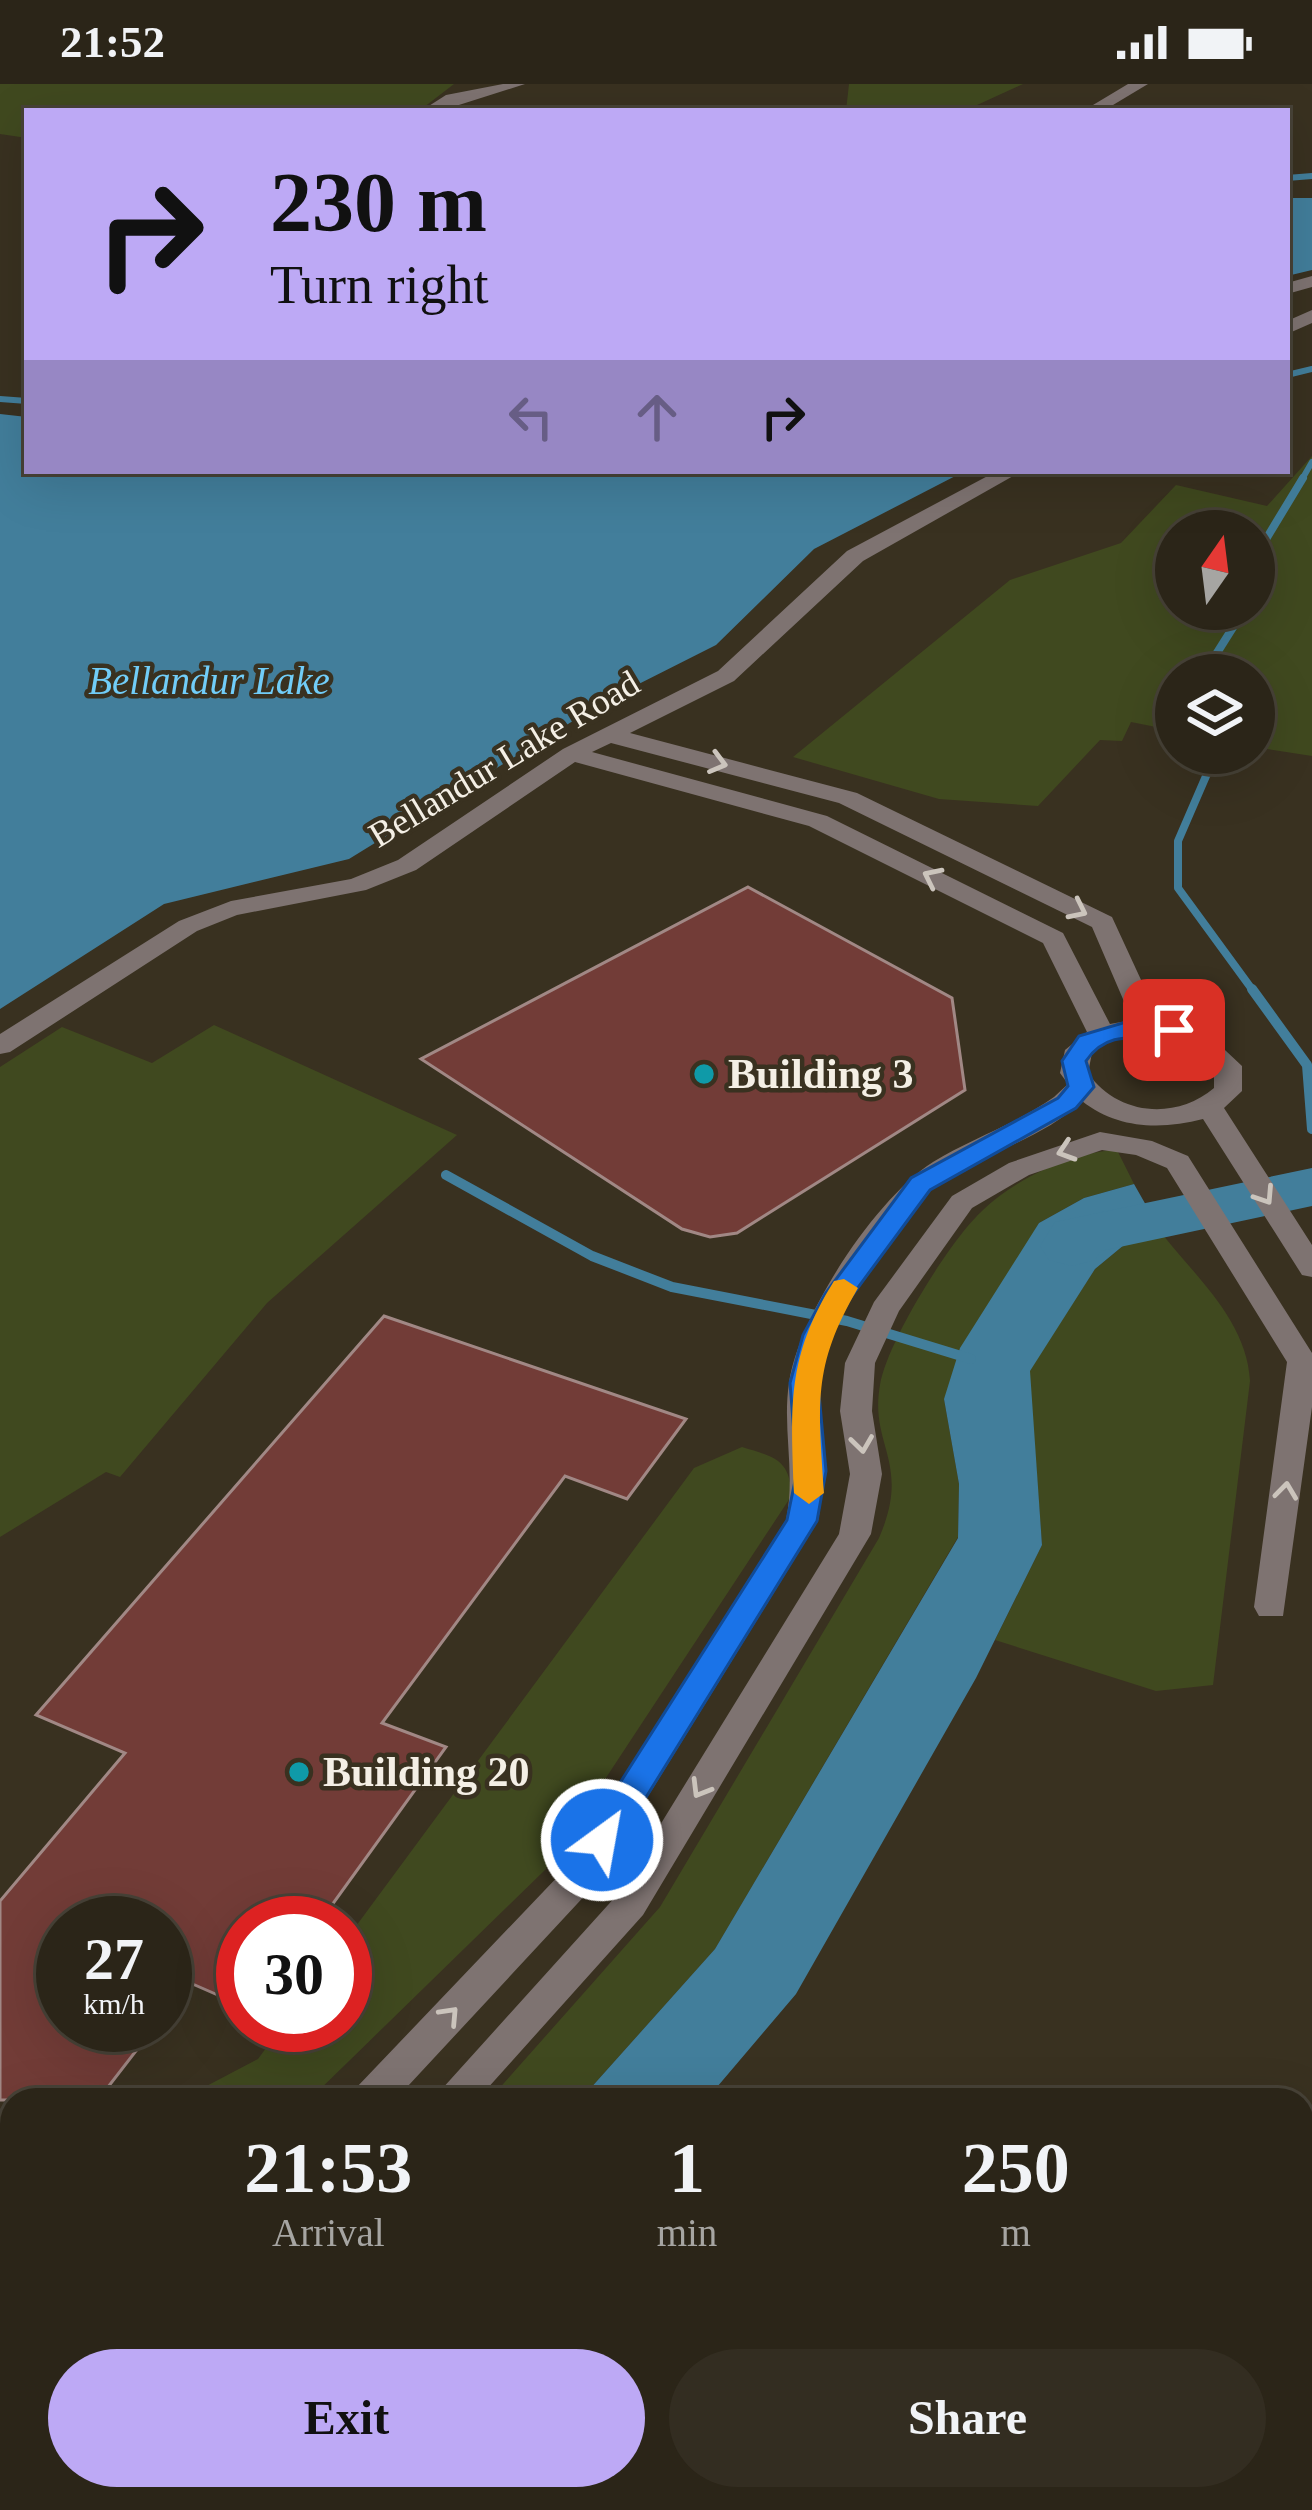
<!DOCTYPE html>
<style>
:root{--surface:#2b2518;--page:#332d21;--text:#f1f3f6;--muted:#a6a5a2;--line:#474237;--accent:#bda9f5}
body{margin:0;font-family:Georgia,serif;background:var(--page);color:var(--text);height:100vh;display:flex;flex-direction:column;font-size:45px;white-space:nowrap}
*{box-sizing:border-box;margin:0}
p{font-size:39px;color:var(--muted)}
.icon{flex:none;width:66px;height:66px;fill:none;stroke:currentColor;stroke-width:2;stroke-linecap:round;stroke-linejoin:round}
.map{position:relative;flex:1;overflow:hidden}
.drawer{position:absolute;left:0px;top:2004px;width:1314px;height:423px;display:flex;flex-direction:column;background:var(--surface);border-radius:36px 36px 0 0;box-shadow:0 12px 48px #0002,0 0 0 3px var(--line)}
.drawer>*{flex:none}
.hud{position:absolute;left:24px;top:24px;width:1266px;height:366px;border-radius:0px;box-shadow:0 12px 48px #0002,0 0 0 3px var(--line);background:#bda9f5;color:#111;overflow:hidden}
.needle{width:78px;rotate:14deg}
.buttons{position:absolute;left:1155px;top:426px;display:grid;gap:24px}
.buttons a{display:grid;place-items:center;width:120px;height:120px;border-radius:50%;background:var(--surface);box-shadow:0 12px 48px #0002,0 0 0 3px var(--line);font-size:60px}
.speed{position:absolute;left:36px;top:1812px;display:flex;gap:24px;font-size:60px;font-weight:700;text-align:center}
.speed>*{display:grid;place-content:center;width:156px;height:156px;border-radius:50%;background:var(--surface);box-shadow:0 12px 48px #0002,0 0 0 3px var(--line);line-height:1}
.speed small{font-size:30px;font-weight:400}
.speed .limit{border:18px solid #d22;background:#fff;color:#111}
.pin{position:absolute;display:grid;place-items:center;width:102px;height:102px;color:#fff;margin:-51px;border-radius:24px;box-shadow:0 6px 18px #0006}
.me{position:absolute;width:132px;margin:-66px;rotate:32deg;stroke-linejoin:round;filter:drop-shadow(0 0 9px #0008)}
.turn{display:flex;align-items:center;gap:42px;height:252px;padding:0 48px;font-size:54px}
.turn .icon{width:156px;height:156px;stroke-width:2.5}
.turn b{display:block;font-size:84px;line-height:102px}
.lanes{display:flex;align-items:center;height:114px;padding:0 48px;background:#0003;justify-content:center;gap:60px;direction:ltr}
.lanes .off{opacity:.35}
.eta{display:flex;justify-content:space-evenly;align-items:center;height:204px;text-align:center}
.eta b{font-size:72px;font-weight:700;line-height:84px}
.button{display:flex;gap:24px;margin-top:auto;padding:24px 48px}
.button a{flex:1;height:138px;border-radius:72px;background:var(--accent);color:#111;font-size:48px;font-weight:700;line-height:138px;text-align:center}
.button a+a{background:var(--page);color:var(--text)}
.status{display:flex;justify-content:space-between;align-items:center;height:84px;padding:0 60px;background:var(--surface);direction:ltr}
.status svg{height:33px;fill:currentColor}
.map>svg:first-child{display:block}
</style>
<div class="status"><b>21:52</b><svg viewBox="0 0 49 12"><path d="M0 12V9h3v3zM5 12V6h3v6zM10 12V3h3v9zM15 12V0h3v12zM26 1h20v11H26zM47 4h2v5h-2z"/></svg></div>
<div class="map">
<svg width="1312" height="2426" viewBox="0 0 1312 2426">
<rect width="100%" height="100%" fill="#393120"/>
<path fill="#40491f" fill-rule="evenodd" d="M0,0h454l-35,27h-392v27l-27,-4z
M849,0h174l-59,27h-118z
M1312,372v300l-58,-9v-72h-78v56l-45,-9 -9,19 -22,-1 -62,66 -99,-7 -146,-42 217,-177 111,-37 55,-58 91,21zM1176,447h78v78h-78z
M214,941l243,110 -190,168 -147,174 -14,-5 -106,65v-470l62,-40 90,36z
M1117,1066l17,34 -50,14 -45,25 -95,176 15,85 -1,53 -243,412 -135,151h-91l171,-193 219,-369c33,-76 -10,-92 1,-153 7,-43 70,-145 103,-175 32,-31 89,-58 134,-60z
M1163,1151c35,44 84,87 87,146l-37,304 -57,6 -161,-51 47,-95 -13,-174 66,-102 29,-24z
M742,1363c32,10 47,11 50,48l-246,374 -237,231h-129l78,-41 25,-34h62v-84l349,-473z"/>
<path fill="#427e9b" d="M1287,114h25v72l-25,6z
M0,330l27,3v54h938l-151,78 -98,96 -109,55 -258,159 -185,45 -164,105z
M1134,1100l29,51 -39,10 -29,24 -65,102 12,174 -66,133 -180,316 -90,106h-126l135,-151 243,-411 1,-54 -15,-85 16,-51 79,-125 45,-25z"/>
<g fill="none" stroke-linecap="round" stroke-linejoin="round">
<path stroke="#427e9b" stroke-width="6" d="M1287,94l25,-2
M1287,291l25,-6
M0,315l27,2
M1301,397l11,-19"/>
<path stroke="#427e9b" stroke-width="8" d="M1254,475l49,-81
M1203,591l34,-54 -1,-12
M1216,669l-38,88v47l76,104"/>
<path stroke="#427e9b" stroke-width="10" d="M1252,905l55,76 5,64
M446,1091l146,81 80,31 175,34 124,38"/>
<path fill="#427e9b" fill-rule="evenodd" d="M1312,1084v38l-211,45 -6,9 -23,6 -23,-6 -9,-14 15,-24z"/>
</g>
<path fill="#723c37" stroke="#a18885" stroke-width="3" d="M748,803l204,111 13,92 -228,143 -27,4 -28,-8 -261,-170z
M384,1232l302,103 -59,80 -62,-23 -183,247 64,24 -127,176h-76v83l-55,-24 -23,31v-90h-102v102h93l-58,75h-98v-199l125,-148 -89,-38z"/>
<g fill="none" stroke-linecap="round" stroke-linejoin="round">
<path fill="#7e7371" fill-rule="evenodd" d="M503,0h22l-85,27h-19l25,-16z
M1128,0h20l-45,27h-20z
M1312,192v11l-25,7v-11z
M1312,226v13l-25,11v-13z
M997,387h25l-159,90 -129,120 -104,52 227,60 255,124 48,104 49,14 33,31v25l-18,17 88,137v32l-10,-2 -99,-156c-42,11 -86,10 -121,-18 -40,39 -97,50 -142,82 -48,36 -113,141 -121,201 -5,46 9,91 -1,137l-228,369 -195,210h-45l6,-12 208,-218 222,-350c10,-46 -4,-91 3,-137 10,-68 86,-184 144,-221 39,-24 83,-38 121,-65l14,-13 -8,-11 5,-23 22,-18 -44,-89 -234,-117 -234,-64 -159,108 -50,20 -129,25 -40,16 -187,121 -10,2v-20l179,-113 52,-20 120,-22 47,-19 165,-111 155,-78 129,-120zM611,659l228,60 253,124 40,93 -22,4 -47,-91 -236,-117 -235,-64zM1136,951c32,2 56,8 78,32v21c-39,33 -97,27 -126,-15l4,-20 18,-13z
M1100,1048l52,9 36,15 124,197v54l-29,209h-24l-5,-9 33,-245 -120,-194 -31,-13 -34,-5 -73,25 -57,33 -73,103 -24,52 -3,48 10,63 -11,60 -228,381 -166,185h-45l185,-205 222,-361 11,-60 -10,-63 5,-48 29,-61 78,-106 57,-33z
M41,2415h44l-3,11h-44z
M116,2415h44l-4,11h-44z"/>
</g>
<defs><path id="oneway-chevron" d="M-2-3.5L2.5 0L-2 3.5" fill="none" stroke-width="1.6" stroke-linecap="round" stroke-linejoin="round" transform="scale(3)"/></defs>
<g stroke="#cbc4bc">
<use href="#oneway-chevron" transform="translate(718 679) rotate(15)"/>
<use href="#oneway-chevron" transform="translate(932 793) rotate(-154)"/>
<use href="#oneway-chevron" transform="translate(1078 826) rotate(26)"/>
<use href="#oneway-chevron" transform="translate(1066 1067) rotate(162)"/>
<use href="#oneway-chevron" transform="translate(1265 1112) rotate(57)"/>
<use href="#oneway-chevron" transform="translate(862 1360) rotate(82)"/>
<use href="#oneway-chevron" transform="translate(1286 1407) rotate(-83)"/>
<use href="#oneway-chevron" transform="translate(700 1705) rotate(121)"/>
<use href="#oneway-chevron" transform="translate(450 1931) rotate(-47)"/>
</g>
<path fill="#1a73e8" stroke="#114b97" stroke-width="3" d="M1136,935l38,4 12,7c-26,22 -71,-12 -100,31l8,26 -18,21 -146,82 -79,107 -21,38 -12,48 8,88 -9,50 -203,328h-24l-5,-9 5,-10 197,-310 10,-49 -7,-88 13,-48 22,-41 86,-116 147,-80 10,-12 -6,-25 17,-25z"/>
<path fill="#f59e0b" d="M844,1195l14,9c-47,80 -39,117 -34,205l-15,11 -15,-11c-3,-87 -8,-135 40,-212z"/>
<g fill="#0f9aa8" stroke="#393120" stroke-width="4.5">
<circle cx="704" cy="990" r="12"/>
<circle cx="299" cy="1688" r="12"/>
</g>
<g text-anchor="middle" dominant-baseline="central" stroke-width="9" stroke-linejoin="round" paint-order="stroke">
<g font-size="36" fill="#f4efe5" stroke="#393120">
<text transform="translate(504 675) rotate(-31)">Bellandur Lake Road</text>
</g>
<g font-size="39" font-style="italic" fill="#71cdf8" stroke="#393120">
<text x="209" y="596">Bellandur Lake</text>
</g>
<g font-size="42" font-weight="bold" fill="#f4efe5" stroke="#393120" text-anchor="start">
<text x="728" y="990">Building 3</text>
<text x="323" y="1688">Building 20</text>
</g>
</g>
</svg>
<div class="buttons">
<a><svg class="needle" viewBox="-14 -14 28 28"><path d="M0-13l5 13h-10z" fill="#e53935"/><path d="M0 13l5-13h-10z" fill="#a6a5a2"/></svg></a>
<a><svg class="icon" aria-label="layers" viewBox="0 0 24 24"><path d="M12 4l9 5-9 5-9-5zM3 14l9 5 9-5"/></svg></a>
</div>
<div class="speed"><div>27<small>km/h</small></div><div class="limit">30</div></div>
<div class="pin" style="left:1174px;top:946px;background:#d93025"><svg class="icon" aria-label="arrive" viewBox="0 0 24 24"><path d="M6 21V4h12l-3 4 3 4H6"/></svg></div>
<svg class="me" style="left:602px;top:1756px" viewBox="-20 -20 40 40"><circle r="17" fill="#1a73e8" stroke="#fff" stroke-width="3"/><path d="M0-11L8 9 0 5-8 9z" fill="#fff"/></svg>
<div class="hud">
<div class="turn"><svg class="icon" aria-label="right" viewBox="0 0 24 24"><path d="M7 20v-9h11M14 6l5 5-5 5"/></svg><div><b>230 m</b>Turn right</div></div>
<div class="lanes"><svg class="icon off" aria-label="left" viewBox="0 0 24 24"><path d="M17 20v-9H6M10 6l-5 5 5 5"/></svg><svg class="icon off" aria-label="ahead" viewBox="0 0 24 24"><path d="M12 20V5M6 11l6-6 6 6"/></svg><svg class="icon" aria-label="right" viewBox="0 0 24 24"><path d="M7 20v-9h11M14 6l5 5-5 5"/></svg></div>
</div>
<section class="drawer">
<div class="eta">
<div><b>21:53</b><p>Arrival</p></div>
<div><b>1</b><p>min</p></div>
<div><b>250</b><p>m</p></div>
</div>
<div class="button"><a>Exit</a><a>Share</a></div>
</section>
</div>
